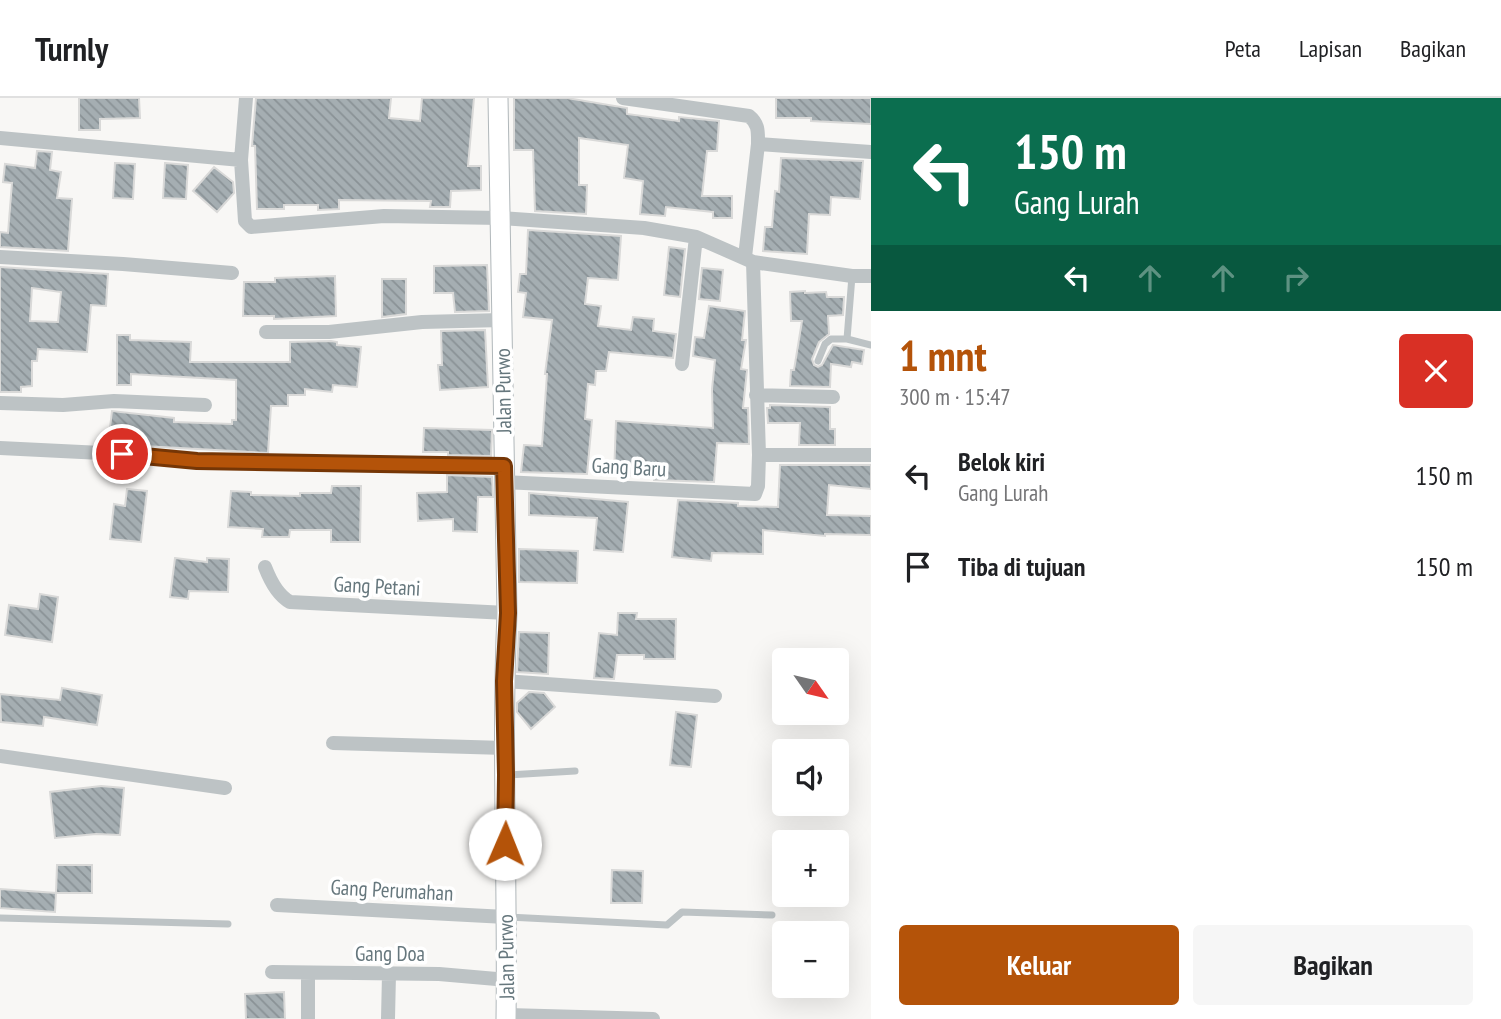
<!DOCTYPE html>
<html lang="id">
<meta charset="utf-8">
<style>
:root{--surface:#fff;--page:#f6f6f6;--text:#202124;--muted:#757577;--line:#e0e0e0;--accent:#b45309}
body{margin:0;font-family:"PT Sans Narrow",sans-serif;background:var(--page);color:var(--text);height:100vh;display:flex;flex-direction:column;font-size:26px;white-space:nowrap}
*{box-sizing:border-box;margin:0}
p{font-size:23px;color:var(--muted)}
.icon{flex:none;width:38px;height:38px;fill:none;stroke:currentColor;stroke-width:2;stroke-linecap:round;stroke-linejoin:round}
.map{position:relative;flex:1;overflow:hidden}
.details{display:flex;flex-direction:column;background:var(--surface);width:630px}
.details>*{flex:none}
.guide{background:#0b6e4f;color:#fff;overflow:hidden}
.needle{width:46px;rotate:124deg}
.buttons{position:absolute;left:772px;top:550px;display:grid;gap:14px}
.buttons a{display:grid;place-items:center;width:77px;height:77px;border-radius:7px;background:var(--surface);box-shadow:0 7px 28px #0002;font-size:35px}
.pin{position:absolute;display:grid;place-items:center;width:60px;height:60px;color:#fff;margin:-30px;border:4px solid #fff;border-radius:50%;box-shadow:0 2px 7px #0007}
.me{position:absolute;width:77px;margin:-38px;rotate:1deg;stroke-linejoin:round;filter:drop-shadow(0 0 5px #0008)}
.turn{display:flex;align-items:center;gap:24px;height:147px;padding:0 28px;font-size:32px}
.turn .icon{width:91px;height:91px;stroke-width:2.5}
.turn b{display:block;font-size:49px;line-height:60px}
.lanes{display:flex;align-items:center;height:66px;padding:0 28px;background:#0003;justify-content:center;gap:35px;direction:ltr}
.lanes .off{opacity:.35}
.round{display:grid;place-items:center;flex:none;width:74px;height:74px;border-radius:7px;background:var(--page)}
.overview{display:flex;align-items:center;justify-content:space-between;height:119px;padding:0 28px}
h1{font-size:42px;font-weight:700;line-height:52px;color:var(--accent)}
.action{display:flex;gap:14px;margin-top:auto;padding:14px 28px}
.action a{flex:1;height:80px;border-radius:7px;background:var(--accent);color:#fff;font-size:28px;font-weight:700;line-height:80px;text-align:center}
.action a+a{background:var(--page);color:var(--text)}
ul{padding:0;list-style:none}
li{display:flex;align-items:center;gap:21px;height:91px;padding:0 28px}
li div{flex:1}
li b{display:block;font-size:26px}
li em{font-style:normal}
header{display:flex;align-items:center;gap:42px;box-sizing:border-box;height:98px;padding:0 35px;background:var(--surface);border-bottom:2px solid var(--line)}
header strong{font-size:33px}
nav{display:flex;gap:38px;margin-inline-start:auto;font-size:24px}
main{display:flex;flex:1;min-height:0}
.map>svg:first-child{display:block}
</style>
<header>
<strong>Turnly</strong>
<nav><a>Peta</a><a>Lapisan</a><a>Bagikan</a></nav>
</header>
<main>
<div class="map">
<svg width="871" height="921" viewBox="0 0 871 921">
<defs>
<pattern id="building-back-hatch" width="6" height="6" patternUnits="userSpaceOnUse" patternTransform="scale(1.75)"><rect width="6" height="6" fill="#a5aeb2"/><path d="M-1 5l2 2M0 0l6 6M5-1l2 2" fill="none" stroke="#8a9296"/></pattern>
</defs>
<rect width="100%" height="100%" fill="#f8f7f5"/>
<path fill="url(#building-back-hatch)" stroke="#d9d9d8" stroke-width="2" fill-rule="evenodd" d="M79,0h60l1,20 -40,1v11h-21z
M256,0h135l-2,20 31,3 2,-23h52l-6,68h13v24l-30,1 -1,16h-20l1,-6 -92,-1v9l-21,1v-5h-34v4h-27l-2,-63h-3z
M514,0h53l60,10v6l52,7v-4l40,4 -2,30h-10l-5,45h30v22h-19v-6l-47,-5 -1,9 -25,-2 3,-33 -19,-3 4,-33 -49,-7v47h8l-1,29 -51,-3 -2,-61h-19z
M776,0h95v26l-60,-3v-3h-35z
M37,53l15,1 -2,18 11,2 -4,26 15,1 -4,52 -68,-4v-15l8,1 4,-50 -9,-1 2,-18 30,4z
M781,60l82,3 -3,38 -29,-2 -1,18 -21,-1 -2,40 -44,-3 2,-24h7l3,-36 4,1z
M115,65l20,1 -2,35 -20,-1z
M165,65l23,2 -2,34 -23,-1z
M214,69l19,15 1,11 -17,19 -24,-21z
M528,132l93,6 -3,44 -30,-2 -3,26 16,2 -3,20 33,4 2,-13 21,2 -1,12 23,3 -3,24 -64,-6 -3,19h-10l-1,14 -7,-1 -3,35 7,1 -5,54 -66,-2 3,-27 18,1 5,-72h-2l7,-54 -29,-3 3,-24 -8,-1 2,-18h6z
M669,149l16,2 -5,48 -16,-2z
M487,167l2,46 -34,1 -2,-19h-19v-27z
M0,169l108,7 -2,32 -15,-1 -4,47 -49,-3 -1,12h-5v25l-11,1v5h-21zM32,190l29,4 -3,30 -28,-1z
M702,170l21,2 -3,31 -21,-2z
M335,178l1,40 -62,3v-3h-31l1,-34h31v-4z
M382,181h24v35l-24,3z
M805,193v2l21,-1 1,5h17l-1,18 -15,1 1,18 -10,8 -7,17 2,6 4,2 4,-2 11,-20 31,5 -2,14 -10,-2 -1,5 -20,-3 -1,23 -40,-1 1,-16h3l8,-49h-11l-1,-29z
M709,208l36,5 -3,29h4l-5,29 6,1 -4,38h5l1,36 -32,-1 -3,39 -60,-2v-4l-40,-1 2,-54 97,7 -1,-39 3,-29 -22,-4 2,-19 9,1z
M485,232l3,57 -48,3 -2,-25h4l-1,-34z
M117,237h13v5l61,2 -1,20h100v-20l41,-1 6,1v3l24,2 -4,40 -24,-2 -1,7 -27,-3v6h-17v11h-17l-3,47 -160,-9 4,-33 62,7v4l58,2v-4h4v-40l-105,-6v11h-14z
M770,307l60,2v22h5v16h-36l1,-22h-32l-1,-15h3z
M424,330l68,2 -1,26 -43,-1v-3h-25z
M780,367h91v24l-42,-4 -2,30 44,1v19l-46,-1v2l-62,-6v24l-51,-1 -1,8 -39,-4 6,-57 60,3v3l40,1z
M447,377l45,2 1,20h-15l-1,35 -24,-1v-12l-35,2 -1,-28 30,-1z
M332,388h29l-1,56h-29v-12h-41l-1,7h-27l1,-8 -35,-2 3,-36 20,1v3l49,1v-3h31z
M127,391l20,2 -6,51 -31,-3 4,-35 11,2z
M529,395l99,9 -5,50 -29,-2 3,-32 -68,-3z
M519,451l59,2 -1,32 -58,-1z
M175,460l32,4v-4l22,1 -1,33 -39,-1 -1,8 -18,-2z
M40,496l18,3 -6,45 -47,-7 4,-30 29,4z
M618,515h19l-1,6h40l-1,40h-31v-4h-27l-3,24 -20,-1 5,-45 18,2z
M519,534l30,1 -1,41 -31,-2z
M62,590l40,7 -5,30 -53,-8 -1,9 -42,-4 -1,-28 60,6z
M529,594l15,1 11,14 -24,22 -14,-17v-9z
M676,614l21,3 -6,52 -21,-2z
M101,688l23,2 -4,47 -24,-1 -41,4 -5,-46z
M57,767h35v28h-36z
M612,772l31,1 -1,32h-31z
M0,791l56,4 -1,19 -55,-4z
M284,894l1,27h-39l-1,-25z"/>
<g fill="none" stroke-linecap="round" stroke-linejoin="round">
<g stroke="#b0b7ba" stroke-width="21">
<path id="secondary" d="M498,0l9,515c-6,135 1,271 -1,406"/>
</g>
<path stroke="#bdc3c5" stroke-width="7" d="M847,241l5,-63
M818,263l7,-17 6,-5h16l24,6
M507,677l68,-4
M506,819l161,8 15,-13 90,3
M0,820l228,6"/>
<path stroke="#bdc3c5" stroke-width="14" d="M623,0l126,18c10,8 9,16 9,28l-13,113
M0,40l241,22 5,-62
M758,46l113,8
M241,62l4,61 6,6 133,-11 116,2 144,10 52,9 57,25 99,14h19
M0,159l123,7 109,9
M266,234h63l93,-10 80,-2
M682,266l14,-127
M756,297l77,2
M0,305l63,2 51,-4 91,4
M0,350l122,6 75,7 307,5
M759,357h112
M504,384l251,12 3,-8 1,-31 -6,-193
M265,469c5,13 12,28 25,35l217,11
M504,583l211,15
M333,645l172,5
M0,658l225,32
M277,807l229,12
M272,874l167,2 69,6
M506,917l147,4
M308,921v-46
M388,921l1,-45"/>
<use href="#secondary" stroke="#fff" stroke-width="19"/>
</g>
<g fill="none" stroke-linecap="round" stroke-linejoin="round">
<g stroke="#753606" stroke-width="18">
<path id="route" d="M122,356l75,7 307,5 4,147 -4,68 2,94 -1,69"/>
</g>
<use href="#route" stroke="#b45309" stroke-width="12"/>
</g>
<g text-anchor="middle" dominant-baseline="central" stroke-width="7" stroke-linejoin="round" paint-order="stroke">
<g font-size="21" fill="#66777d" stroke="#fff">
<text transform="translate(503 293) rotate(-91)">Jalan Purwo</text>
<text transform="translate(629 369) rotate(3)">Gang Baru</text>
<text transform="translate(377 488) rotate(3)">Gang Petani</text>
<text transform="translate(392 792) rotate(3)">Gang Perumahan</text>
<text x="390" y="855">Gang Doa</text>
<text transform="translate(506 859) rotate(-91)">Jalan Purwo</text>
</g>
</g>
</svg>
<div class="buttons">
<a><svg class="needle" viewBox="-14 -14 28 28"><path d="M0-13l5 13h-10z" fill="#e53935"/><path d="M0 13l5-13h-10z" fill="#757577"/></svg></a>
<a><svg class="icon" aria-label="sound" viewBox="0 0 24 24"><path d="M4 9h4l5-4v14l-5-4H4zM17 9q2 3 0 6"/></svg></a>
<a>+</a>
<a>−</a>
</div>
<div class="pin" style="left:122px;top:356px;background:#d93025"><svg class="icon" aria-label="arrive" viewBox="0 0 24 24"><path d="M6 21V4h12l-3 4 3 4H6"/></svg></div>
<svg class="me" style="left:505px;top:746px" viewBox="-20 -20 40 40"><circle r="19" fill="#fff"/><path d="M0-13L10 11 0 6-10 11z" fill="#b45309"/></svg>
</div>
<section class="details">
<div class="guide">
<div class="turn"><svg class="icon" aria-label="left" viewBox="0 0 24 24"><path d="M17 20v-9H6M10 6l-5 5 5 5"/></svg><div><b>150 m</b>Gang Lurah</div></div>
<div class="lanes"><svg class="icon" aria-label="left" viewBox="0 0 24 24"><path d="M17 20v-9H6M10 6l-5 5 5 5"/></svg><svg class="icon off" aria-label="ahead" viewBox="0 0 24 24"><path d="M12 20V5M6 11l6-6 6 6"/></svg><svg class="icon off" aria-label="ahead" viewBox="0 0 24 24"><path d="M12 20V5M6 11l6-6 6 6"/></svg><svg class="icon off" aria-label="right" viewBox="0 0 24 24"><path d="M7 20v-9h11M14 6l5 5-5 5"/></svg></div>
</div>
<div class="overview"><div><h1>1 mnt</h1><p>300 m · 15:47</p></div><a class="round" style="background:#d93025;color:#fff"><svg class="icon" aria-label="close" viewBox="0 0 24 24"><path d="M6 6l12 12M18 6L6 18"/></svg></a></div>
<ul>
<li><svg class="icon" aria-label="left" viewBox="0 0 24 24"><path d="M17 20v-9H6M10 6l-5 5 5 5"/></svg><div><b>Belok kiri</b><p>Gang Lurah</p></div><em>150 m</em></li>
<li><svg class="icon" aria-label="arrive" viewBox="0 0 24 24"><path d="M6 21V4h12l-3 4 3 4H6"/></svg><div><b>Tiba di tujuan</b></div><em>150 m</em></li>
</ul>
<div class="action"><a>Keluar</a><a>Bagikan</a></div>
</section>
</main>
